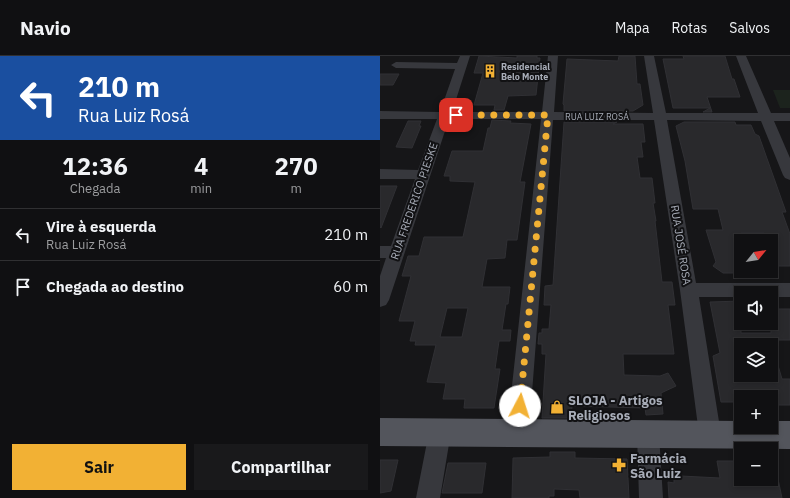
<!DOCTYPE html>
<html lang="pt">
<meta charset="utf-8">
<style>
:root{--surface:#101012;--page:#19191b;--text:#f1f3f6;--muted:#9c9d9f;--line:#303032;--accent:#f2b134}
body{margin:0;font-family:"IBM Plex Sans",sans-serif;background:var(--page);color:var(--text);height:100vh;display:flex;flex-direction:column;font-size:15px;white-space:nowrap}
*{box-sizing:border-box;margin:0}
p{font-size:13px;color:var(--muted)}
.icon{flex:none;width:22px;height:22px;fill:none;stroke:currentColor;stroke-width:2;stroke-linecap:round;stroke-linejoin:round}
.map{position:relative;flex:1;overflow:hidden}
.drawer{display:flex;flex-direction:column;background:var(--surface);width:380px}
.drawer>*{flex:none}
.hud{background:#1a4fa0;color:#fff;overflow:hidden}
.needle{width:26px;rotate:60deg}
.controls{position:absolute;left:354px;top:178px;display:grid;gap:8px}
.controls a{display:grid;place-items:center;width:44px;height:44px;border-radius:0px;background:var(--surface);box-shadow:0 2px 6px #0003,0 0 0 1px var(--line);font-size:20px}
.pin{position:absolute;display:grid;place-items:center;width:34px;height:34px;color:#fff;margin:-17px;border-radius:8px;box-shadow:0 2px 6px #0006}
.me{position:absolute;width:44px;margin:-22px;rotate:5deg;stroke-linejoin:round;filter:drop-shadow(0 0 3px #0008)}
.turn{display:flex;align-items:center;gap:14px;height:84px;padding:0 12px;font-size:18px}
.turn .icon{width:52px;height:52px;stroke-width:2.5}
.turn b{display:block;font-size:28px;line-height:34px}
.eta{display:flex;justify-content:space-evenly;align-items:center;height:68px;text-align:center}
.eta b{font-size:24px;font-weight:700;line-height:28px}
.cta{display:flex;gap:8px;margin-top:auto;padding:8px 12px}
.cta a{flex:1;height:46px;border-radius:0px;background:var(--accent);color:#111;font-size:16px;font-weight:700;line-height:46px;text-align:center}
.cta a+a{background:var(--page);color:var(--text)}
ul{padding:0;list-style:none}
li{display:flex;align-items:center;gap:12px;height:52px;padding:0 12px;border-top:1px solid var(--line)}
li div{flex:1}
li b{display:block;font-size:15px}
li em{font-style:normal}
header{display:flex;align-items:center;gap:24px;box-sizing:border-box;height:56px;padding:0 20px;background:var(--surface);border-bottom:1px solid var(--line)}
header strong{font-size:19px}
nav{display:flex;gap:22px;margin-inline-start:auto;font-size:14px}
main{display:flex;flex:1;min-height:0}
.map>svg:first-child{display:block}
</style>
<header>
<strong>Navio</strong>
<nav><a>Mapa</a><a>Rotas</a><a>Salvos</a></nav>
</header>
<main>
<section class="drawer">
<div class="hud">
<div class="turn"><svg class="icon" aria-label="left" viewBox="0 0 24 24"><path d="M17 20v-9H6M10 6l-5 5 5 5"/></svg><div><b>210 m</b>Rua Luiz Rosá</div></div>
</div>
<div class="eta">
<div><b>12:36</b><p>Chegada</p></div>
<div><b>4</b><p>min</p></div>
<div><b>270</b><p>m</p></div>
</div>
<ul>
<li><svg class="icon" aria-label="left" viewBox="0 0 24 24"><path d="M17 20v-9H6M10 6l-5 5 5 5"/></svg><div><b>Vire à esquerda</b><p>Rua Luiz Rosá</p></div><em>210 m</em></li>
<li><svg class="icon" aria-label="arrive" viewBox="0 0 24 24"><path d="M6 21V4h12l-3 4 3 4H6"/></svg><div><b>Chegada ao destino</b></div><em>60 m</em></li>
</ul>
<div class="cta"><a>Sair</a><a>Compartilhar</a></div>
</section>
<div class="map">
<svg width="410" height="442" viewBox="0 0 410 442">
<rect width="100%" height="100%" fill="#161618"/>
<path fill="#1c231d" d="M393,34h17v18h-10z"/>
<path fill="#29292c" stroke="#303034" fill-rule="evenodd" d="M99,0l38,2v-2h20v2h3l-4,37 -28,1 -4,14h-10l1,-5h-21l9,-32h-9z
M239,0h16l2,28h3l3,21 -10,6h-69v-6l-1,-1 4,-45 51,2z
M303,0h42l7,23h2l6,18h-33l5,15h-9l7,-4h-37l-10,-49h21z
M0,18h19l-6,11h-13z
M112,64l19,1 -1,2 21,1 -11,58h5l-8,58h-10l-2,18 -18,1 -5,28h28l-2,17h-2l-4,26h9l-1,11h-11l-4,28h5l-6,39h-30l1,-9h-22l3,-16 -19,-1 9,-37h-21l1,-4h-6l5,-20h-16l12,-45h-9l6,-20h11l5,-19h39l12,-55 -25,-1v-5h-6l8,-25h31l5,-23h2zM67,252h21l-6,29h-22z
M28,65h13l-2,5h2l-9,22 -16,-1z
M184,66h53l-4,2h30l2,18h-4l2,15h-6l3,21h12l3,25h-2l3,18h-1l7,61h10l3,23h-7l6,49h-51l1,21 36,1 8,-3 8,13 -15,7 2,21 -17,1 -1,-7 -73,-2 -1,12h-29l4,-64h-4v-10h-4l1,-11h3v-4h7l2,-24h-7l1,-19 8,-1z
M304,66h51l1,3h15l4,9 4,2 27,76h-4l8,22v32h-19v-25h-4l-3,-8h-23v38h2l1,2h-21l-10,-7 3,-4 -10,-32h17l-5,-21h-25l-8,-48 -9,-35z
M0,130h17l-16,42 -1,-1z
M361,245v32h30v-24h19v31h-16l2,5h-35v30h30v-23h3l8,27h8v26h-16l-2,-8h-31v5h-20l-8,-46 7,-3 -10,-51z
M170,396h25v6l52,1 2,39h-49l-1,-8 -25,-1v7h-5v2h-37l1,-40 37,-1z
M0,404h18l-7,31 -11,2z
M337,405h24v18h37l4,19h-113l-1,-16 6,1v-4h8l-1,-3 39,2z
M68,407h38l-4,30h-40z"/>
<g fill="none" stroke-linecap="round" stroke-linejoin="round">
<path fill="#37383d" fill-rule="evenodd" d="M80,0h10l-18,56h90l6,-56h10l-4,56 99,1 -9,-57h10l12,57h92l-22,-57h10l25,57h19v8h-16l16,37v22l-5,-2 -2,-3 -22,-54 -94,-1 29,163h94v14h-19v-4h-30v4h-42l22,137 -3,7 -8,4 -8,-4 -3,-7 -19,-144 -26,-170h-101l-24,312 -3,7 -8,4 -8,-4 -3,-7 34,-313h-92l-60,181 -3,5 -6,2v-31l6,-18h-6v-12h11l24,-67h-35v-10l38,1 19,-51h-57v-8l60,1 15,-43 -59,-1 -5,-3 5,-3 61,1z
M60,365l8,4 3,7 -11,66h-24l13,-66 3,-7z
M268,367l8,4 3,7 4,64h-24l-2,-64 3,-7z"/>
<path fill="#53555c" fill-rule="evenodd" d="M0,362l361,3v6h30v-6h19v28l-410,-3z"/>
</g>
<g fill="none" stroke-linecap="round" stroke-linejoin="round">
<path stroke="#f2b134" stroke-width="7" stroke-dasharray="0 12.6" d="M76,59h92l-28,291"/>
</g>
<defs>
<g id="building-bare" transform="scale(1.08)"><path d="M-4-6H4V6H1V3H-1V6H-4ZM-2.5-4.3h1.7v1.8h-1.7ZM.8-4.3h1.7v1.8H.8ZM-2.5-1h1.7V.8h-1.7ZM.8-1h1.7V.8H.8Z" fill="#f2b134" stroke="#111113" stroke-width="2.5" paint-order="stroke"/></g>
<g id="shop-bare" transform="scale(1.08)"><path d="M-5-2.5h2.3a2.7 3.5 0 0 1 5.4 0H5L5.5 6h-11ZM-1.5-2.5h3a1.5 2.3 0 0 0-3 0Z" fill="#f2b134" stroke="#111113" stroke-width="2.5" paint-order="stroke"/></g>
<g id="pharmacy-bare" transform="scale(1.08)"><path d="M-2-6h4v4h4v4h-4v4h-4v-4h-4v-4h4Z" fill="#f2b134" stroke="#111113" stroke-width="2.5" paint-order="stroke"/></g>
</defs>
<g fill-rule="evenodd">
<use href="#building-bare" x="110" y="15"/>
<use href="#shop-bare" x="177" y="351"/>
<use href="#pharmacy-bare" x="239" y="409"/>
</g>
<g text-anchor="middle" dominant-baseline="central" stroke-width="4" stroke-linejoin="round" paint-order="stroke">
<g font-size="9" font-weight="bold" fill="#a8adb8" stroke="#111113" text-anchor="start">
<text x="121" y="10">Residencial<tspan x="121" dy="10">Belo Monte</tspan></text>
</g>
<g font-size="9" fill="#a8adb8" stroke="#111113">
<text x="217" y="60">RUA LUIZ ROSÁ</text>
</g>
<g font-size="11" fill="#a8adb8" stroke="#111113">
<text transform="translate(34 145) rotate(-71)">RUA FREDERICO PIESKE</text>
<text transform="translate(301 189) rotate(81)">RUA JOSÉ ROSA</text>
</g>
<g font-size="13" font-weight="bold" fill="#a8adb8" stroke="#111113" text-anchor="start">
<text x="188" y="344">SLOJA - Artigos<tspan x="188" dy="15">Religiosos</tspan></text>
<text x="250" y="402">Farmácia<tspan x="250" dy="15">São Luiz</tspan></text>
</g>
</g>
</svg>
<div class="controls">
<a><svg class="needle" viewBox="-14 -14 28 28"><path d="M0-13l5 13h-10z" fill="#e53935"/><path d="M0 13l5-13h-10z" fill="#9c9d9f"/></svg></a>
<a><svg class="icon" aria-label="sound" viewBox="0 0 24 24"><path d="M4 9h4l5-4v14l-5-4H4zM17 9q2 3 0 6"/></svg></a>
<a><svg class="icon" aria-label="layers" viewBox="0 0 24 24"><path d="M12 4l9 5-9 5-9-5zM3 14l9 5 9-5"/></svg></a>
<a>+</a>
<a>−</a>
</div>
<div class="pin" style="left:76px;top:59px;background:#d93025"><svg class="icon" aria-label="arrive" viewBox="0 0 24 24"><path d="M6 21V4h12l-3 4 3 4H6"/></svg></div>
<svg class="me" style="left:140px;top:350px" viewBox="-20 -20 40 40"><circle r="19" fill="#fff"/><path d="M0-13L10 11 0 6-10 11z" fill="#f2b134"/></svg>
</div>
</main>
